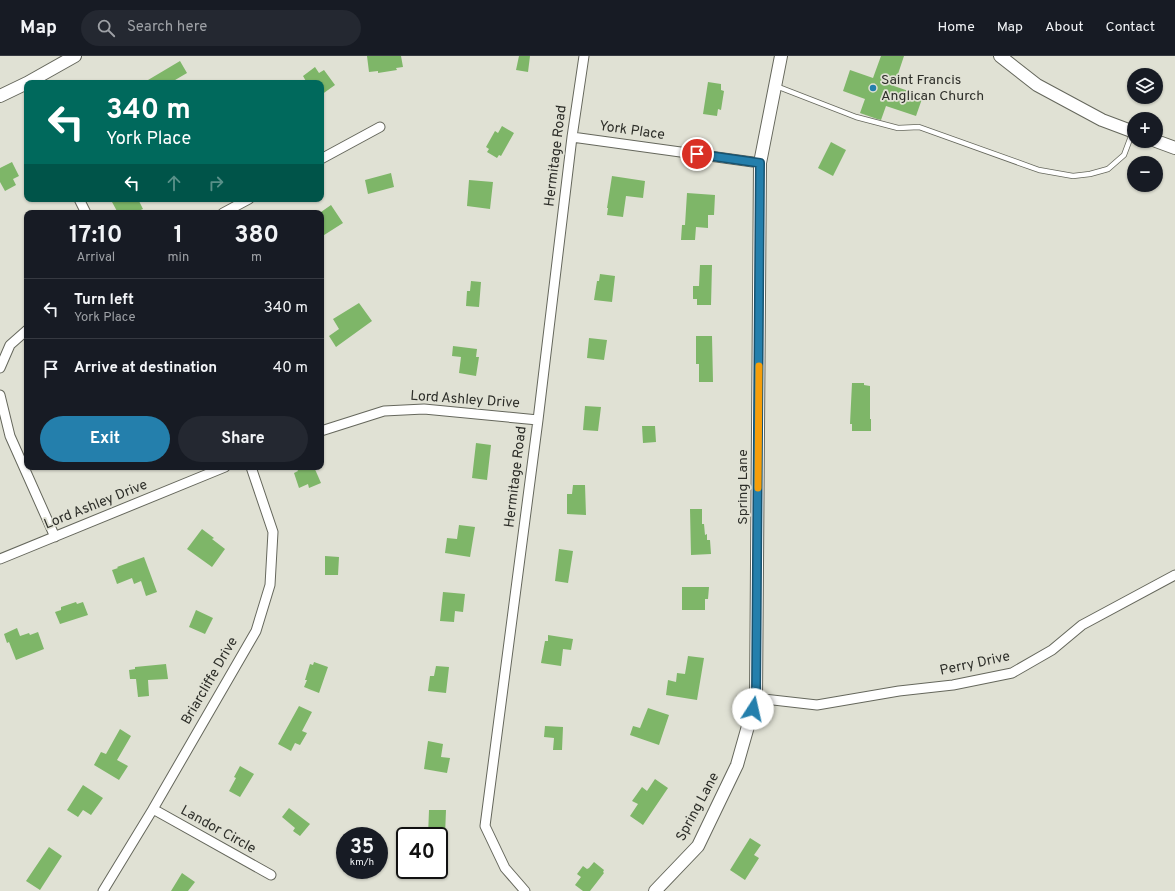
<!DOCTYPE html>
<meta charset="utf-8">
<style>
:root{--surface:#171b24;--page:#242831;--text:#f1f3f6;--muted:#9ea1a6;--line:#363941;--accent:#247fac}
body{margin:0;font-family:Overpass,sans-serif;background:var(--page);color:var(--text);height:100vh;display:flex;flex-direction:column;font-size:15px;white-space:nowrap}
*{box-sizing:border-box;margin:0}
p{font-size:13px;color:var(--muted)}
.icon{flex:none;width:22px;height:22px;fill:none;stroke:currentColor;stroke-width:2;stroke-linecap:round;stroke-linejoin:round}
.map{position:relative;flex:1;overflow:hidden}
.panel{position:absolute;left:24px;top:154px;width:300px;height:260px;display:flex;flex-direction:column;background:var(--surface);border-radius:8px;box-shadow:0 1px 3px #0004}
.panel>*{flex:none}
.hud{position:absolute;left:24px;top:24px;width:300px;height:122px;border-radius:8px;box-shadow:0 1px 3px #0004;background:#00695c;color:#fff;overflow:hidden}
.controls{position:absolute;left:1127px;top:12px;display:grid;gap:8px}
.controls a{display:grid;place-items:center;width:36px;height:36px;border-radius:50%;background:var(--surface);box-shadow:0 1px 3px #0004;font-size:20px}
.speed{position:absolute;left:336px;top:771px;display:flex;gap:8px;font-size:20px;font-weight:700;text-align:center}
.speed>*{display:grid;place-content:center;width:52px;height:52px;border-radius:50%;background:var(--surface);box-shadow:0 1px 3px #0004;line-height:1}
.speed small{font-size:10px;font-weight:400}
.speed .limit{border:2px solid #111;border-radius:6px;background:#fff;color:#111}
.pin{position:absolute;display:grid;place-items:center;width:34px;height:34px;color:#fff;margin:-17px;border:2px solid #fff;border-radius:50%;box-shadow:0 1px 4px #0007}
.me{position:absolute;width:44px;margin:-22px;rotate:10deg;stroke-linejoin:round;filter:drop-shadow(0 0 3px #0008)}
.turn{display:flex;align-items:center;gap:14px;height:84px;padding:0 16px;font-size:18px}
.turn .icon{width:52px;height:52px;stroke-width:2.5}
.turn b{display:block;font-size:28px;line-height:34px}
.lanes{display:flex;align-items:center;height:38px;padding:0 16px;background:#0003;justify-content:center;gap:20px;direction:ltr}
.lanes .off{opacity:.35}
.eta{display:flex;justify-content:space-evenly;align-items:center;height:68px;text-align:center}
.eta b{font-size:24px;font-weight:700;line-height:28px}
.button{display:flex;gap:8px;margin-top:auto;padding:8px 16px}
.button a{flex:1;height:46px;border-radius:24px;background:var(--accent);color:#fff;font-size:16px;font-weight:700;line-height:46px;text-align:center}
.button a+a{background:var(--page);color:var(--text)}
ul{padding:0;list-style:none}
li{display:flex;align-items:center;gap:12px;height:60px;padding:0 16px;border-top:1px solid var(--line)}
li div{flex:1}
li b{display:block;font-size:15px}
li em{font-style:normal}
header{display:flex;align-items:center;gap:24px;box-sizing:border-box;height:56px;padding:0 20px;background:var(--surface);border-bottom:1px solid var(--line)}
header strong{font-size:19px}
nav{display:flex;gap:22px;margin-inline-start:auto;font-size:14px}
.search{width:280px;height:36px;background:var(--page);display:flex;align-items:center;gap:10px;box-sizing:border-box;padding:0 14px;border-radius:22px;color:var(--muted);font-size:15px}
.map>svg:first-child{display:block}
</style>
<header>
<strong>Map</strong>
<div class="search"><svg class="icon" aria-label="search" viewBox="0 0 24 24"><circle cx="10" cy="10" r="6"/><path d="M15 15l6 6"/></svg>Search here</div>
<nav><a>Home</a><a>Map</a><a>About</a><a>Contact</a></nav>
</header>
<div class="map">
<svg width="1175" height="835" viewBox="0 0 1175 835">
<rect width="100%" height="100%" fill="#e0e1d4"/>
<path fill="#7eb668" d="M367,0h34l2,11 -7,1 1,2 -19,3v-2l-9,1z
M519,0h11l-2,16 -12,-2z
M881,0h23l-10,30 29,10 -7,20 -30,-10 -5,14 -4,-1 -17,-6 5,-14 -22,-8 7,-21 23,8z
M180,5l7,12 -17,10h-27z
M315,11l4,6 5,-3 11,15 -14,10v-12h-14l-4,-7z
M708,26l13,2v6l3,1 -3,19 -3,-1 -1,7 -14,-2z
M502,70l12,7 -13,23 -2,-1 -2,3 -10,-6 2,-3 -3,-2 9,-16 3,2z
M831,86l15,8 -13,26 -15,-8z
M12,106l7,14 -6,3 3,6 -11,6 -5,-9v-14z
M391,117l3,14 -26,7 -3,-14z
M612,120l33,5 -2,17 -17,-2 -3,21 -16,-2 1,-7h-1z
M469,124l24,2 -3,27 -23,-3z
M687,137l28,2 -1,20h-6v13l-12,-1 -1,13h-14l1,-15h3z
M113,143h25l5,10 -9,4h-16l-6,-11h2z
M331,149l12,18 -22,14v-25z
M700,209h12l-1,40h-14v-6h-4v-13h6z
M600,218l15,2 -3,26 -18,-2 3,-19h2z
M471,225l10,1 -2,25 -13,-1 1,-15h3z
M359,247l13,18 -36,26 -7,-11 10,-7 -6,-10z
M696,280h16l1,46h-14v-18h-3z
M589,282l18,2 -3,20 -17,-2z
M453,290l24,3 -1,8h3l-3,19 -17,-3 2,-16 -9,-1z
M852,327h12v2l6,1v33h1v12h-19v-7h-2z
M585,350l16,1 -3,24 -15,-1z
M642,370h13l1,16 -13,1z
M476,387l15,2 -4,35 -15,-2z
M296,411h18l7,16 -12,5 -1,-4 -9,4 -5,-15 4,-2z
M573,429h12l1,30 -19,-1v-20h5z
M690,453h12v15h2l1,11 2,-1v6h3l1,14 -20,1z
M459,469l16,2 -5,30 -25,-4 2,-15 10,1z
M202,473l12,9 -2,1 13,10 -13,18 -25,-18z
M559,493l14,2 -5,32 -13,-2z
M325,500l14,1 -1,18h-13z
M144,501l13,35 -11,4 -5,-15 -7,3 -2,-6 -15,6 -5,-14 6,-2 -1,-1z
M682,531h27l-1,12h-3v11h-23z
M443,536l22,2 -2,18 -8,-1 -1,11 -14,-1z
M76,546l1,2 6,-2 5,13 -28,9 -5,-12 6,-2v-3z
M196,554l17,8 -8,16 -16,-7z
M17,572l3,8 9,-3 1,2 8,-3 6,17 -28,11 -7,-18 -2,1 -3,-9z
M548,579l25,4 -2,11 -8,-1 -2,17 -20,-3 4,-22h3z
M688,600l16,2 -7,42 -31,-5 2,-15 8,2 1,-9 8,1z
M314,606l14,5 -9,26 -15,-6 3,-7h-2l5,-16 3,1z
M166,608l2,15 -20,1 1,16 -11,1 -2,-18h-6l-1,-9 6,-1v-2z
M436,610l13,1 -3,26 -18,-2 2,-15h4z
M299,650l13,6 -10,19 5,2 -7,12 -5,-2 -4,8 -13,-7z
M648,652l21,7 -10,30 -29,-10 3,-9 7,2z
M545,670l18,1 -1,23h-9l1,-12 -10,-1z
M120,673l11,7 -14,24 11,6 -9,14 -25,-15 7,-13 5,2z
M428,685l15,3 -2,13 9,1 -3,15 -23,-4z
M240,710l14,8 -14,23 -11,-6 7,-13 -2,-1z
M655,723l13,9 -25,37 -13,-9 8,-12 -6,-3 10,-14 5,4z
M83,729l20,13 -12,17 -8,-5 -5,7 -11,-7z
M289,752l21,16 -10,12 -7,-5 2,-3 -13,-11z
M429,754h17l-1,26h-17z
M750,782l11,7 -7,10 5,3 -14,22 -15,-10z
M49,791l13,9 -22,34 -14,-9z
M594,806l10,8 -1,2 1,1 -14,18h-7l-8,-6 6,-8 -4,-3 6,-8 4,3 2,-1z
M182,817l13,9 -7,9h-17z"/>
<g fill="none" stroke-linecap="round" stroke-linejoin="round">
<g stroke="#65675c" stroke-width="6">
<path id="lane" d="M776,30l80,31 42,11 21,-1 120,43 34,6 17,-2 18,-5 16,-14 9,-24"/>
</g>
<g stroke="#65675c" stroke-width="11">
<path id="street" d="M572,81l188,26
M321,103l59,-32
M79,143l7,14
M223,157l26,-14
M0,312l10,-23 17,-15
M0,339l10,41 45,101
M321,375l63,-20 40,-2 114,11
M0,503l225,-92
M756,642l61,7 82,-14 54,-6 59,-12 40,-23 30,-25 93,-50
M153,753l118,66
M103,835l50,-82 103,-178 14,-46 3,-53 -22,-65
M525,835l-20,-23 -20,-42 53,-406 34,-283 12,-81"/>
</g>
<g stroke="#65675c" stroke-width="14">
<path id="secondary" d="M1000,0l37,29 65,35 32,12
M27,27l48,-27
M0,40l27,-13
M1156,85l19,7
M655,835l43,-45 39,-81 19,-67 4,-535 21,-107"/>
</g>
<use href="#lane" stroke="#fff" stroke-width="4.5"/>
<use href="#street" stroke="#fff" stroke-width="9"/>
<use href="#secondary" stroke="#fff" stroke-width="12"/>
</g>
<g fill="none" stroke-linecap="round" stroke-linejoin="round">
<g stroke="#175370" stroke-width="10">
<path id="route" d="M697,98l63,9 -4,535 -3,11"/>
</g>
<use href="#route" stroke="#247fac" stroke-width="7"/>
<path stroke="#f59e0b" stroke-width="7" d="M758,432l1,-122"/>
</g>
<circle fill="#247fac" stroke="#e0e1d4" stroke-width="1.5" cx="873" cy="32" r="4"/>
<g text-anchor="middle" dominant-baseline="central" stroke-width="3.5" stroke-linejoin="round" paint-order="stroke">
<g font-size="14" fill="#2d2e29" stroke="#e0e1d4" text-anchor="start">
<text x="881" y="24">Saint Francis<tspan x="881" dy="16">Anglican Church</tspan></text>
</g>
<g font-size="14" fill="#2d2e29" stroke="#e0e1d4">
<text transform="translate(632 75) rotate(8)">York Place</text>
<text transform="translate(556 100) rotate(-83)">Hermitage Road</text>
<text transform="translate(465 344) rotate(4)">Lord Ashley Drive</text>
<text transform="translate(516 421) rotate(-83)">Hermitage Road</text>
<text transform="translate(743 431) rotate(-90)">Spring Lane</text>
<text transform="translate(96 449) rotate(-22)">Lord Ashley Drive</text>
<text transform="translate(975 608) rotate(-12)">Perry Drive</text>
<text transform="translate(210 625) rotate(-60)">Briarcliffe Drive</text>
<text transform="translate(698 751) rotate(-62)">Spring Lane</text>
<text transform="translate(218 774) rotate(29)">Landor Circle</text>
</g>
</g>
</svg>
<div class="controls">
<a><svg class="icon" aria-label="layers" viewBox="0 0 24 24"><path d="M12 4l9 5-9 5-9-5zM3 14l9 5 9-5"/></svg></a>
<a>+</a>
<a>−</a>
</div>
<div class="speed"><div>35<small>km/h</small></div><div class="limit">40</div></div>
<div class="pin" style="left:697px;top:98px;background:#d93025"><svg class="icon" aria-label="arrive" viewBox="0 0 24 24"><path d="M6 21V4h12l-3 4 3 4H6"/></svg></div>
<svg class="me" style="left:753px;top:653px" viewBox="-20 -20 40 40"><circle r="19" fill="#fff"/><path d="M0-13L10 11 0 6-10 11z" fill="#247fac"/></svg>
<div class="hud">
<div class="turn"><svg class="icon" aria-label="left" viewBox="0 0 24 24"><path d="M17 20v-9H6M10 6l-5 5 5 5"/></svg><div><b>340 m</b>York Place</div></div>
<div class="lanes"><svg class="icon" aria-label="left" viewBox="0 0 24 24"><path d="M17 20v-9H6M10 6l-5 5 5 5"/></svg><svg class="icon off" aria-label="ahead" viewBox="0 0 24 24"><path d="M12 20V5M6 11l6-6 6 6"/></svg><svg class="icon off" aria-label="right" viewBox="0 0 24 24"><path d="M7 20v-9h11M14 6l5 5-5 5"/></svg></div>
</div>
<section class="panel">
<div class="eta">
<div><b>17:10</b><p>Arrival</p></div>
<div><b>1</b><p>min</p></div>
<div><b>380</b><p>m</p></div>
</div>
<ul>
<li><svg class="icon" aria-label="left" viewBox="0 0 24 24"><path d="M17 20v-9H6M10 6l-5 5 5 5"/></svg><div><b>Turn left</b><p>York Place</p></div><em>340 m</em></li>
<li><svg class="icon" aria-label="arrive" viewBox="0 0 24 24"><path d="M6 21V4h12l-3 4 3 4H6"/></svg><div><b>Arrive at destination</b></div><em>40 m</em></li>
</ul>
<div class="button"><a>Exit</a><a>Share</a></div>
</section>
</div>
